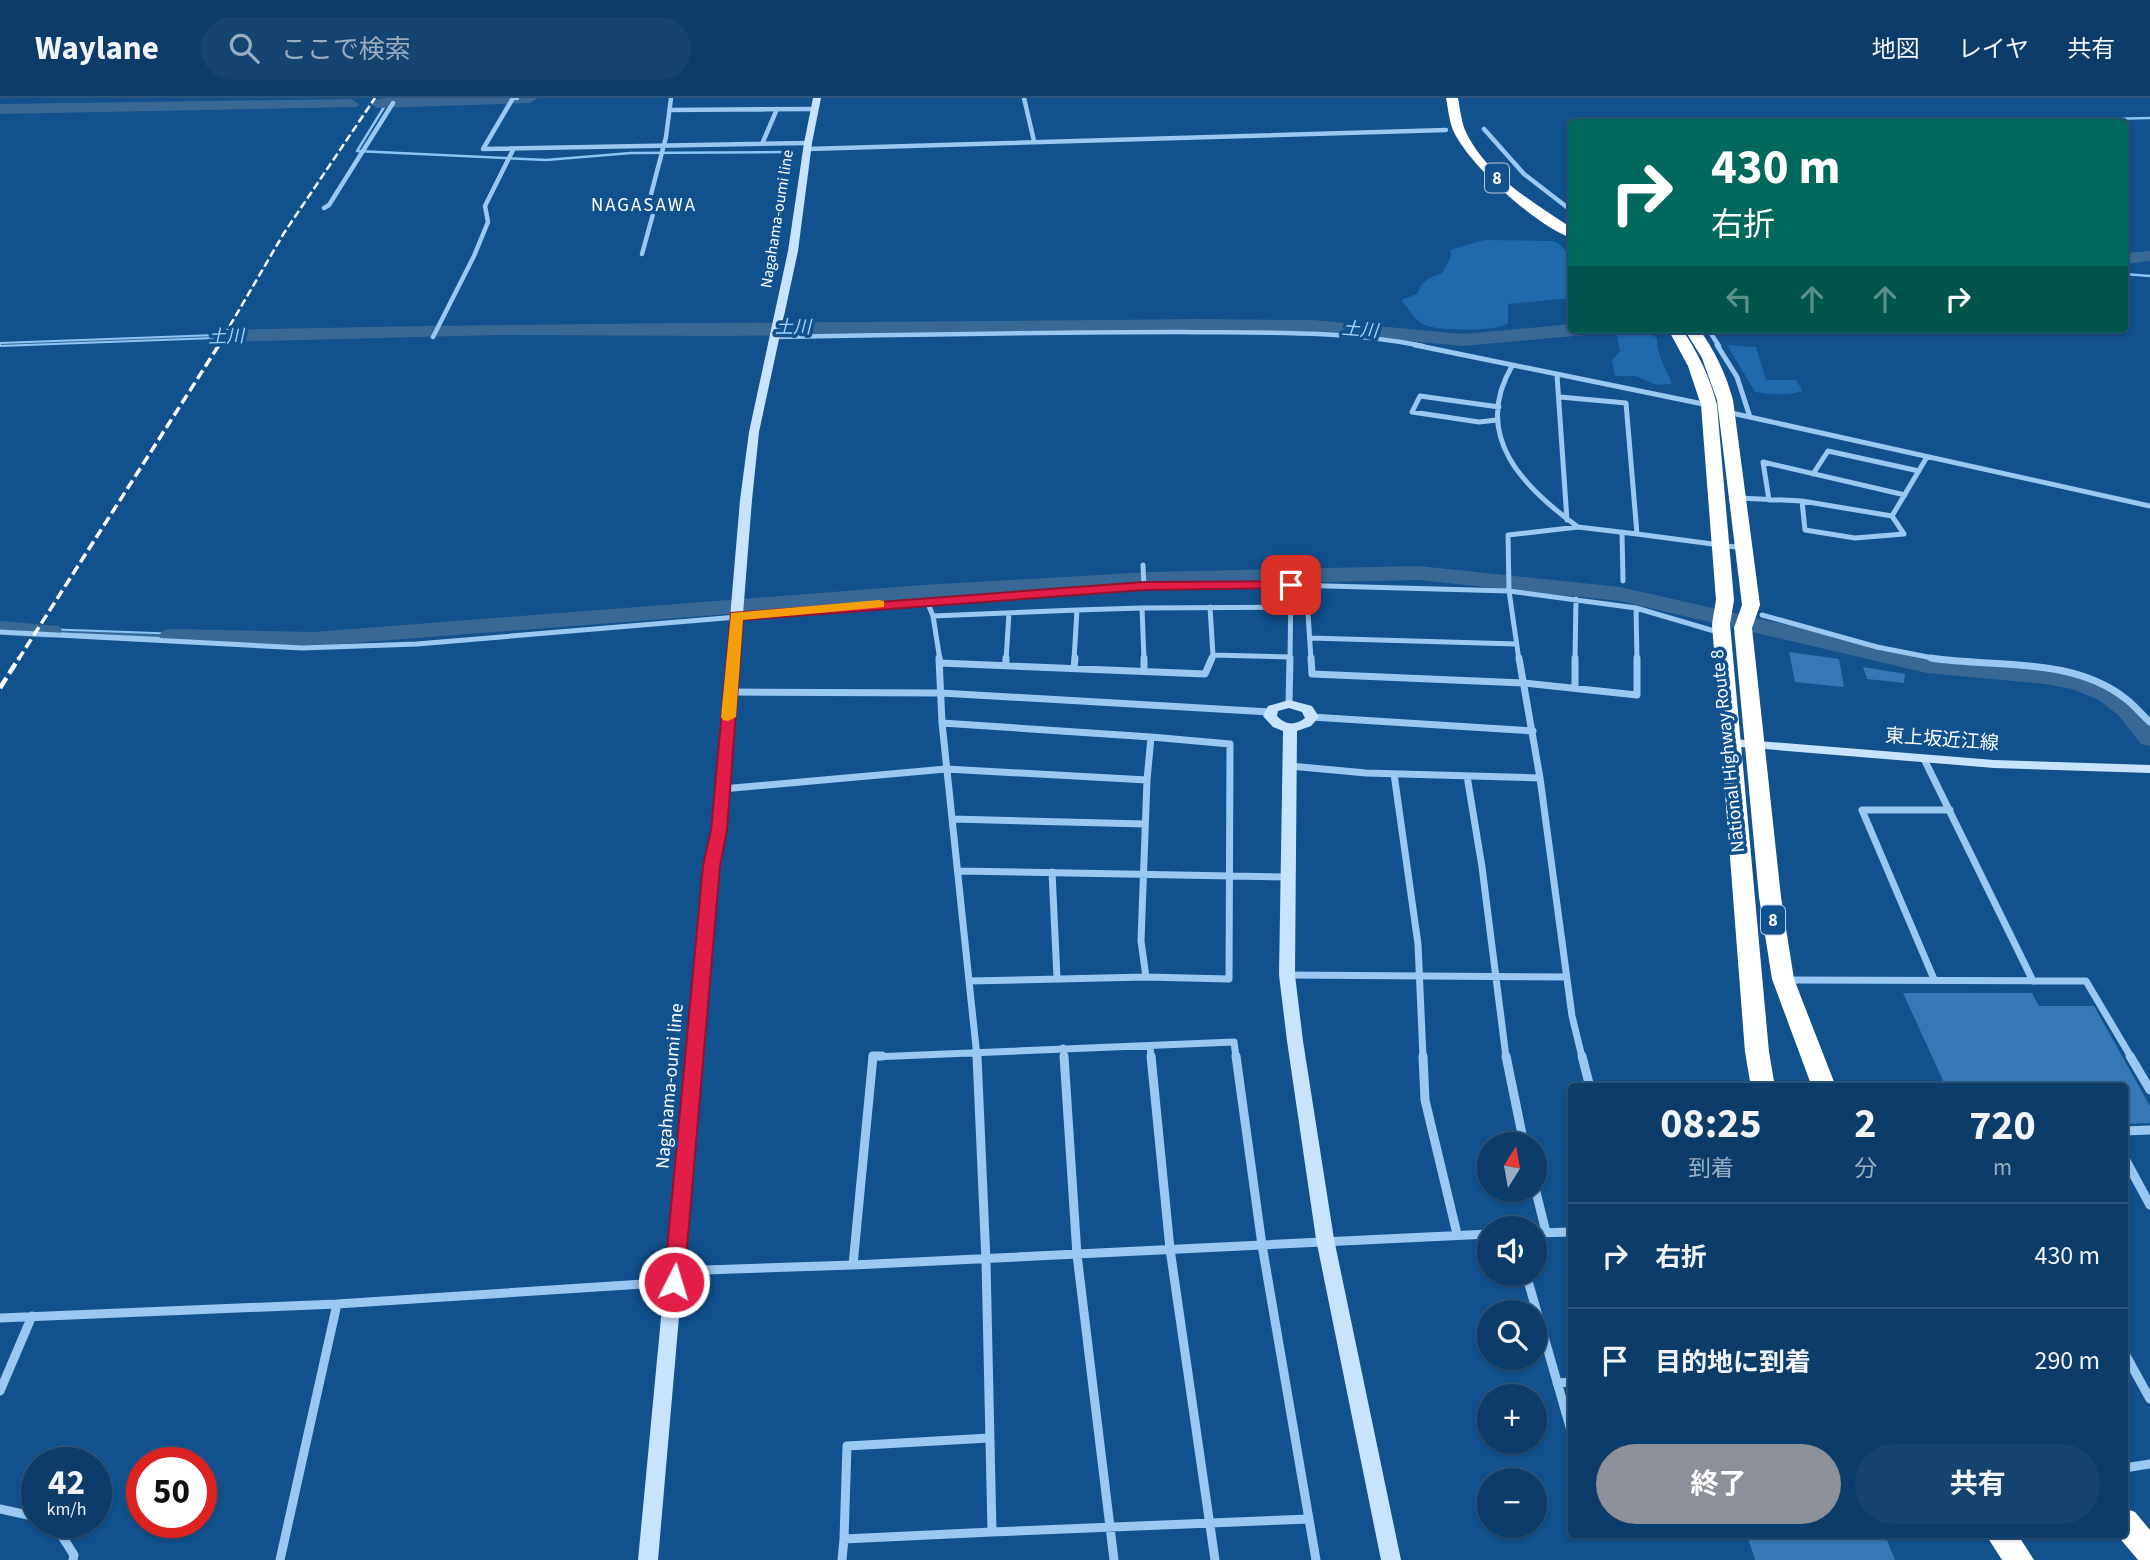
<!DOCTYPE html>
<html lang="ja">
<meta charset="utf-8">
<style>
:root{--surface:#0c3d6a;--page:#154470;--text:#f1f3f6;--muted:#9aaec1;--line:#2c567e;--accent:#8c9099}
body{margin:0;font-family:"Source Sans 3","Noto Sans JP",sans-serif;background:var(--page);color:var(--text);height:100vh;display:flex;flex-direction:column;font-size:26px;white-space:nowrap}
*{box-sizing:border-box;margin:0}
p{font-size:23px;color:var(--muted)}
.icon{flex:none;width:38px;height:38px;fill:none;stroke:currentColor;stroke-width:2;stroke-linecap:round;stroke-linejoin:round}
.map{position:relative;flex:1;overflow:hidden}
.drawer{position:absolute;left:1568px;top:985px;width:560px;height:455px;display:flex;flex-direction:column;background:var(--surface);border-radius:7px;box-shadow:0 2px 5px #0004,0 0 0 2px var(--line)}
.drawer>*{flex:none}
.hud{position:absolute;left:1568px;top:21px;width:560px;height:214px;border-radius:7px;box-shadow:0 2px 5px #0004,0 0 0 2px var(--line);background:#00695c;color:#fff;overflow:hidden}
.needle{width:46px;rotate:11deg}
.tools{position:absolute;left:1477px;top:1034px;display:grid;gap:14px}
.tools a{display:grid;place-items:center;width:70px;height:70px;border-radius:50%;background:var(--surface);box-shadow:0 2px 5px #0004,0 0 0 2px var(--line);font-size:35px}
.speed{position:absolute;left:21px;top:1349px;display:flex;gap:14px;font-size:35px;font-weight:700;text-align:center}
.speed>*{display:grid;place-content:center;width:91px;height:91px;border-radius:50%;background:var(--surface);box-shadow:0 2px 5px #0004,0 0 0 2px var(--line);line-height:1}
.speed small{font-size:18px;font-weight:400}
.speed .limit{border:10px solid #d22;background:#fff;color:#111}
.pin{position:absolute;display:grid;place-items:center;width:60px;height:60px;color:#fff;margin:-30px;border-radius:14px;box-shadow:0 4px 10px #0006}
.me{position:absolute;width:77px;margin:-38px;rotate:5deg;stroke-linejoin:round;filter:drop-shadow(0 0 5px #0008)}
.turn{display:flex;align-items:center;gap:24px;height:147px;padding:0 28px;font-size:32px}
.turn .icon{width:91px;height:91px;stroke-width:2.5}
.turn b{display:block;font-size:49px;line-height:60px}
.lanes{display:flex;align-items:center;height:66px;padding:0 28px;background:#0003;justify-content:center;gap:35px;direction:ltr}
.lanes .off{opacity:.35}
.eta{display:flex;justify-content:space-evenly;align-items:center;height:119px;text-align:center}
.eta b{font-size:42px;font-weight:700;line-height:49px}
.primary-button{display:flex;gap:14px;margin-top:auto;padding:14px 28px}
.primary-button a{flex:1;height:80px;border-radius:42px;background:var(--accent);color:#fff;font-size:28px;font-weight:700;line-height:80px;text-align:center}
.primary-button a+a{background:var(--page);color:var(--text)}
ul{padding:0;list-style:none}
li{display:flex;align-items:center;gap:21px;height:105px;padding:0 28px;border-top:2px solid var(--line)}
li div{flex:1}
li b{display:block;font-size:26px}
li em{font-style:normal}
header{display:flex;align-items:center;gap:42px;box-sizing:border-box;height:98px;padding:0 35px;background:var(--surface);border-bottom:2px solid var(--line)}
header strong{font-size:33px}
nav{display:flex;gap:38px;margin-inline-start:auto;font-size:24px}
.search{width:490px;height:63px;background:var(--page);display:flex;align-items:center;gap:18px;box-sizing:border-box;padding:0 24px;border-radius:38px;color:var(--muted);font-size:26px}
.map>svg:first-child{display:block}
</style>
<header>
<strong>Waylane</strong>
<div class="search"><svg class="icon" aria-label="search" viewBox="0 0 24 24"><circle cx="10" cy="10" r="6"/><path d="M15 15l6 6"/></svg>ここで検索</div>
<nav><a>地図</a><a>レイヤ</a><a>共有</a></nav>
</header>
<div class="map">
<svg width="2150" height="1462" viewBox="0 0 2150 1462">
<rect width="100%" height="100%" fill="#10518e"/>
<path fill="#1f69ac" d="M1484,142l68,1 6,2 13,12v43l-63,6v19c-11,9 -70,8 -84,2 -8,-4 -17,-18 -23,-25l16,-6c5,-14 12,-16 25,-21l9,-17 -1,-6z
M1620,231h23l14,9c0,20 9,28 15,46l-15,1 -22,-9h-20l-3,-16 8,-9 -4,-20z
M1727,247l29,2 10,33h30l7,11c-16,5 -32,4 -48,1z"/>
<path fill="#386895" stroke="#8ac5f6" stroke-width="2" d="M267,235l-1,3 -266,10v-3z
M16,530l193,7 -3,5 -196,-9z"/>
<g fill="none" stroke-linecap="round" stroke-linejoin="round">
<path stroke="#8ac5f6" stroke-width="2.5" d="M386,6l-29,47 189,9 85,-7 154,-1
M1972,24l178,-4
M2124,176l26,2"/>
<path fill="#386895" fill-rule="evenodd" d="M386,0h152l-8,5 -153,5 -8,-5 2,-3z
M351,1l8,5 -2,3 -357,7v-10z
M2150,153v10l-26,3v-11z
M1197,221l116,1 150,14 109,-10v5h23l-10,6 -122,11 -150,-14 -116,-1 -473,5 -225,-1 -272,7 -10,-6 10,-6c323,-8 647,-7 970,-11z
M1419,468l201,21 307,70 119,11 33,7 38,15 20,14 13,17v25l-9,-2 -22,-28 -20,-16 -27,-11 -26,-5 -119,-11 -307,-72 -201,-21 -269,6 -227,13 -609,47 -143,-3 -9,-2 -3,-5 3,-5 9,-2 143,3 609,-47 227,-13z
M0,523l59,5 3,5 -3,5 -9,2 -50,-3z"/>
</g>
<path fill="#3478b6" d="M1789,554l50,7 5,28 -49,-5z
M1863,569l42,7 -1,9 -37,-4z
M1903,895h129l7,13h55l56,100v17l-26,1v-37h-178z
M1747,1437h138l10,25h-140z"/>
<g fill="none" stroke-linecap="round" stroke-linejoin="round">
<path stroke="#99c8f2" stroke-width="4.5" d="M517,0h-4l-30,51 325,-6
M1024,0l10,43
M670,12l144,-1
M1484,31l40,45 48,37
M762,46l15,-35
M808,51l638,-19
M324,110l5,-3 64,-102
M642,156l14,-51 -7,-1 17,-65 5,-39
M1708,231l11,17
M433,239l41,-81 14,-34 -3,-16 28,-56
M776,239c135,-2 269,-5 404,-5 81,1 163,-2 243,14"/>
<path stroke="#99c8f2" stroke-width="5" d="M1415,247l293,60
M1717,247l20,32 13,40
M1512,268c-41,70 12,122 66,161l-70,8 1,56 10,69
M1557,277l10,145
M1560,299l66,6 11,131 -59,-7
M1727,314l423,94
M1497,322l-18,2 -67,-10 8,-16 79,11
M1813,376l15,-23 91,20
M1739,400l63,3 90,15
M1769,402l-6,-38 142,33
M1802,403l3,29 50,8 49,-4 -12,-18 35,-59
M1622,434l1,49
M1637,436l106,14
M1143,467l1,21
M927,503l6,15 7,44
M1210,509l3,48
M1142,510l149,-1
M1636,510l1,52
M1762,517l115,32 66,13
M933,518l144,-6
M0,534l302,16 115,-4 510,-43 217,-15 147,-1 218,6 127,17 85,25
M1310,540l206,6
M1006,562l3,-47
M1074,562l3,-50 65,-2 2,52
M1211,562l2,-5 77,2
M1290,562l1,-75
M1311,562l-5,-78 6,-20
M1575,562l1,-61"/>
<path stroke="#99c8f2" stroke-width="7" d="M939,560l3,65 35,334
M1144,560v12
M1311,560l1,16 211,9 114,12v-37
M1519,560l21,120 32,238 10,41
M1931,560c64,10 141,-2 195,41 9,7 16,16 24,23
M940,565l265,11 7,-16
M1006,566v-6
M1074,570l1,-10
M1575,590v-30
M730,594l211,1 329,19
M1289,606l1,-46
M1312,619l221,14
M1924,661l109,222
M1290,668l76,7 174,5
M1394,676l24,170 5,113
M1467,678l15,91 24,190
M722,691l224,-20 201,11 4,-43 -209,-14
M953,721l192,5
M959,773l328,6
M1052,774l5,106
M1287,877l279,2
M1146,879l-5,-36 6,-161
M1934,881l-72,-169h88
M1787,882l299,1 45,76
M969,883l177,-4 83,2 1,-235 -79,-7
M1150,948l1,11
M1063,950l1,9
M873,959l361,-15 2,15"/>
<path stroke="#99c8f2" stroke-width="9" d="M882,958h-9l-20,209 409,-20
M1064,958l13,199 37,305
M1151,958l19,193 45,311
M1236,958l26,189
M1423,958l2,44 32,134
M1506,958l18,88
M1582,958l8,31
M2130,958l20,34
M2124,1033l26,-1
M2124,1059l26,48
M1535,1090l11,44
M1535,1135l37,-1
M1262,1147l54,315
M1262,1147l227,-11
M676,1173l177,-6
M1526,1176l46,160
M0,1220l337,-14 337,-22
M2124,1254l26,47
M1557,1285l15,-1
M0,1293l32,-75
M2124,1370l26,-4
M0,1411l37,8
M53,1424l21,33 -1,5
M992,1434l317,-13
M844,1441l3,-93 142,-8
M280,1462l57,-256
M842,1462l2,-21 148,-7 -6,-271 -9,-205"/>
<path fill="#c8e3fc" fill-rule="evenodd" d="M813,0h8l-9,45 -14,108 -39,181 -7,68 -26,330 -8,35 -60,695h-20l66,-695 8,-35 28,-330 9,-68 39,-181 16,-108z
M1289,602l23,6 7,11 -8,9 -14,5 -2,244 8,66 31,198 67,321h-20l-65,-321 -29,-198 -8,-66 4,-244 -10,-4 -10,-11 5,-10zM1289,610l13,4 3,6c-10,8 -20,7 -28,-2l1,-5z
M1733,641l261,21 156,5v8l-156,-5 -266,-22 -2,-3z"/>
<path fill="#fff" fill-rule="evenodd" d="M1446,0h12c2,10 3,22 7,32 19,43 68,73 107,98v10c-35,-11 -105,-75 -119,-108 -4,-10 -5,-22 -7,-32z
M1668,231h14c16,24 28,48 35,76l17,195 -4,24 39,428 6,35h-24l-6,-35 -33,-428 4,-24 -15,-195 -13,-39z
M1684,231h15c16,22 27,45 34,71l27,205 -8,23 29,269 13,82 42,108h-24l-40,-108 -13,-82 -25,-269 8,-23 -25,-205 -15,-42z
M2124,1410l11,4 15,18v30h-12l-21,-25h7z
M1986,1437h32l16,25h-32z"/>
<path stroke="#fff" stroke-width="2.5" stroke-dasharray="8 3.5" stroke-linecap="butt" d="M218,248l66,-113 91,-135"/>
<path stroke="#fff" stroke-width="3.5" stroke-dasharray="10 4.5" stroke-linecap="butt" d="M18,562l201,-315"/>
<path stroke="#fff" stroke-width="4.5" stroke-dasharray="12 5" stroke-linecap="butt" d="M0,590l19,-30"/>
</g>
<path fill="#e11d48" stroke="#92132f" stroke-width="2" d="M1291,483l7,4 -2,3 -152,2 -401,30 -16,210 -7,36 -36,416 -3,6 -7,2 -7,-2 -3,-6 39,-416 8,-36 20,-217 413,-31z"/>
<path fill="#f59e0b" d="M879,502l5,1v6l-141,13 -7,97 -8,4 -5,-1 -2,-3 10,-104z"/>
<g text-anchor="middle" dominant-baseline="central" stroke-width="7" stroke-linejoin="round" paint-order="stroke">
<g font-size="16" fill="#fff" stroke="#10518e">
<text transform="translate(777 121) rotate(-81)">Nagahama-oumi line</text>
</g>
<g fill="#10518e" stroke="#b7cbdd" stroke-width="2">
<rect x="1485" y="65.5" width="24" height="29" rx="5"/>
<rect x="1761" y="807.5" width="24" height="29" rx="5"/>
</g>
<g font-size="18" font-weight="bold" fill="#fff">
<text x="1497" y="80">8</text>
<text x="1773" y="822">8</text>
</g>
<g font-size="18" font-style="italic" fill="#a5d2fa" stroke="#10518e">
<text x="793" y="229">土川</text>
<text transform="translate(1360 232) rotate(5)">土川</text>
<text transform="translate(226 239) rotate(-2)">土川</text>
</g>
<g font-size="19" letter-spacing="2" fill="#fff" stroke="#10518e">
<text x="644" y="107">NAGASAWA</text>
</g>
<g font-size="19" fill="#fff" stroke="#10518e">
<text transform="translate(1942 642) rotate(4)">東上坂近江線</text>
<text transform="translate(1728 653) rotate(-96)">National Highway Route 8</text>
<text transform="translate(670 988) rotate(-85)">Nagahama-oumi line</text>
</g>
</g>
</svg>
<div class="tools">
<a><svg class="needle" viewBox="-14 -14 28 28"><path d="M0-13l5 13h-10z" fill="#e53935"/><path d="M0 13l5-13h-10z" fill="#9aaec1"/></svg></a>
<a><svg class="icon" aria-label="sound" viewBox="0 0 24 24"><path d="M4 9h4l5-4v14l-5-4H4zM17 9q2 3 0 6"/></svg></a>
<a><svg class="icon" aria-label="search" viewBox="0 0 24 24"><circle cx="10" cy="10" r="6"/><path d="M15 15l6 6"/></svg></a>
<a>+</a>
<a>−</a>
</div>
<div class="speed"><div>42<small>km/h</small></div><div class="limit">50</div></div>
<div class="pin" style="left:1291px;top:487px;background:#d93025"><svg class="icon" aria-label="arrive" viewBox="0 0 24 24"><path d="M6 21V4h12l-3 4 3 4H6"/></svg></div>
<svg class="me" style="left:674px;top:1184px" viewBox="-20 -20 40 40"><circle r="17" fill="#e11d48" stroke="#fff" stroke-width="3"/><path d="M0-11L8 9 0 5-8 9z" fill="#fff"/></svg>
<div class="hud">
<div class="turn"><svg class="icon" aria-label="right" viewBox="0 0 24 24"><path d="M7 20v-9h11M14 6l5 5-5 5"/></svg><div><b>430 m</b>右折</div></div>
<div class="lanes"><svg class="icon off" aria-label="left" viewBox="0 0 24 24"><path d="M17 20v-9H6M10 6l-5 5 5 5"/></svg><svg class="icon off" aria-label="ahead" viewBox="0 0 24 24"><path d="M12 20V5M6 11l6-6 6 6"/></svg><svg class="icon off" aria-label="ahead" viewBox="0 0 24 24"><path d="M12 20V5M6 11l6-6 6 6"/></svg><svg class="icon" aria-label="right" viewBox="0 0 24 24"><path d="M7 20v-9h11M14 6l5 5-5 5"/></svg></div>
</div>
<section class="drawer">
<div class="eta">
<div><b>08:25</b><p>到着</p></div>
<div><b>2</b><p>分</p></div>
<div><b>720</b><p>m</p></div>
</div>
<ul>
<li><svg class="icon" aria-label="right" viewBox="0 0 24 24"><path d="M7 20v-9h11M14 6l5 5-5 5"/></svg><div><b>右折</b></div><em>430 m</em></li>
<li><svg class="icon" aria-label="arrive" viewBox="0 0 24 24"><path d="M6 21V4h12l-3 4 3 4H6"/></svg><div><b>目的地に到着</b></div><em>290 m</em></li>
</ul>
<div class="primary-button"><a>終了</a><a>共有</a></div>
</section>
</div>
